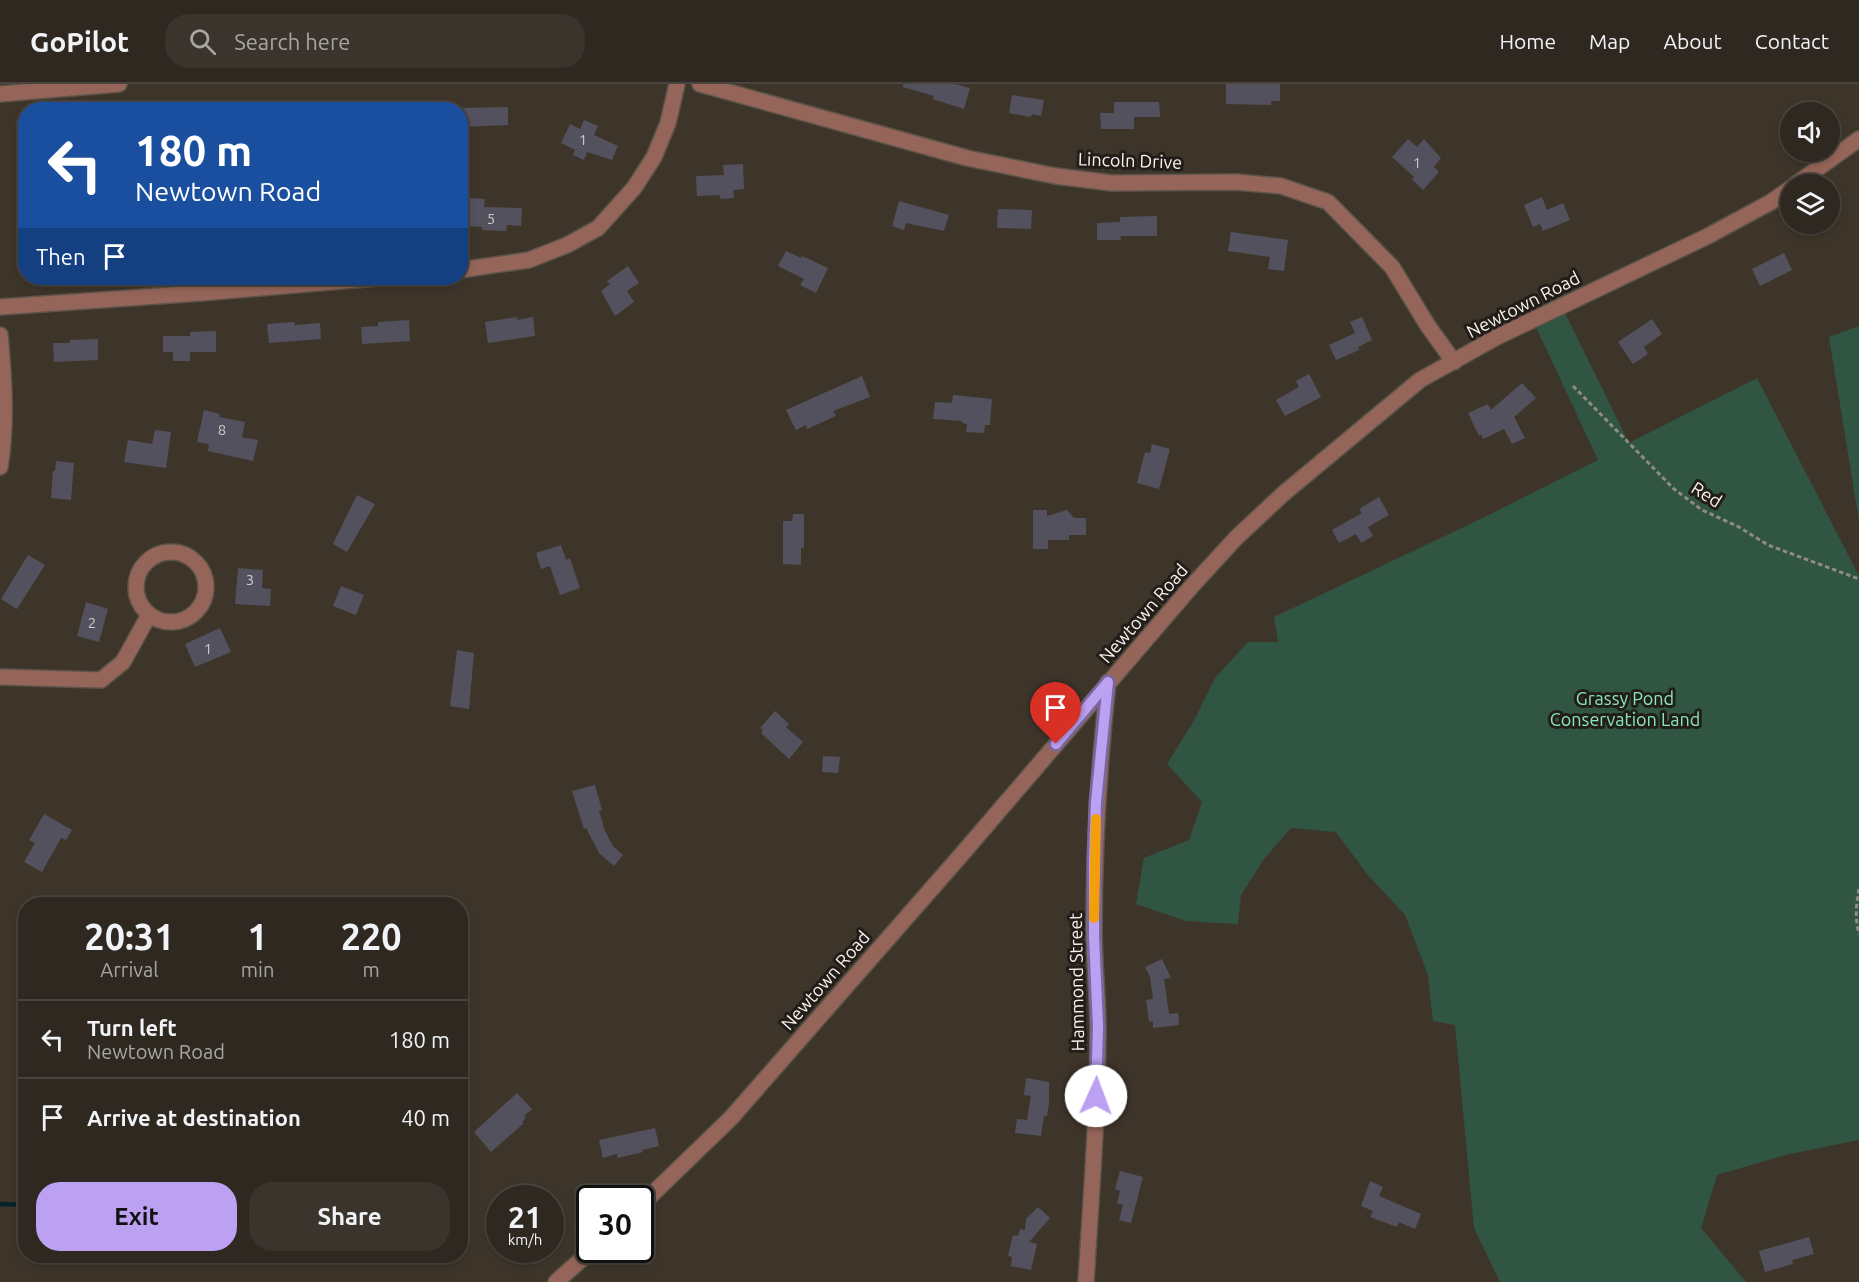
<!DOCTYPE html>
<style>
:root{--surface:#2e2820;--page:#3a342d;--text:#f1f3f6;--muted:#a7a6a5;--line:#49443e;--accent:#bca0f2}
body{margin:0;font-family:Ubuntu,sans-serif;background:var(--page);color:var(--text);height:100vh;display:flex;flex-direction:column;font-size:22px;white-space:nowrap}
*{box-sizing:border-box;margin:0}
p{font-size:20px;color:var(--muted)}
.icon{flex:none;width:33px;height:33px;fill:none;stroke:currentColor;stroke-width:2;stroke-linecap:round;stroke-linejoin:round}
.map{position:relative;flex:1;overflow:hidden}
.details{position:absolute;left:18px;top:813px;width:450px;height:366px;display:flex;flex-direction:column;background:var(--surface);border-radius:24px;box-shadow:0 3px 9px #0003,0 0 0 2px var(--line)}
.details>*{flex:none}
.hud{position:absolute;left:18px;top:18px;width:450px;height:183px;border-radius:24px;box-shadow:0 3px 9px #0003,0 0 0 2px var(--line);background:#1a4fa0;color:#fff;overflow:hidden}
.tools{position:absolute;left:1780px;top:18px;display:grid;gap:12px}
.tools a{display:grid;place-items:center;width:60px;height:60px;border-radius:50%;background:var(--surface);box-shadow:0 3px 9px #0003,0 0 0 2px var(--line);font-size:30px}
.speed{position:absolute;left:486px;top:1101px;display:flex;gap:12px;font-size:30px;font-weight:700;text-align:center}
.speed>*{display:grid;place-content:center;width:78px;height:78px;border-radius:50%;background:var(--surface);box-shadow:0 3px 9px #0003,0 0 0 2px var(--line);line-height:1}
.speed small{font-size:15px;font-weight:400}
.speed .limit{border:3px solid #111;border-radius:9px;background:#fff;color:#111}
.pin{position:absolute;display:grid;place-items:center;width:51px;height:51px;color:#fff;margin:-62px -26px;border-radius:50% 50% 50% 0;rotate:-45deg;box-shadow:0 0 6px #0007}
.pin .icon{rotate:45deg}
.me{position:absolute;width:66px;margin:-33px;rotate:2deg;stroke-linejoin:round;filter:drop-shadow(0 0 4px #0008)}
.turn{display:flex;align-items:center;gap:21px;height:126px;padding:0 18px;font-size:27px}
.turn .icon{width:78px;height:78px;stroke-width:2.5}
.turn b{display:block;font-size:42px;line-height:51px}
.then{display:flex;align-items:center;height:57px;padding:0 18px;background:#0003;gap:12px;font-size:22px}
.eta{display:flex;justify-content:space-evenly;align-items:center;height:102px;text-align:center}
.eta b{font-size:36px;font-weight:700;line-height:42px}
.primary-button{display:flex;gap:12px;margin-top:auto;padding:12px 18px}
.primary-button a{flex:1;height:69px;border-radius:24px;background:var(--accent);color:#111;font-size:24px;font-weight:700;line-height:69px;text-align:center}
.primary-button a+a{background:var(--page);color:var(--text)}
ul{padding:0;list-style:none}
li{display:flex;align-items:center;gap:18px;height:78px;padding:0 18px;border-top:2px solid var(--line)}
li div{flex:1}
li b{display:block;font-size:22px}
li em{font-style:normal}
header{display:flex;align-items:center;gap:36px;box-sizing:border-box;height:84px;padding:0 30px;background:var(--surface);border-bottom:2px solid var(--line)}
header strong{font-size:28px}
nav{display:flex;gap:33px;margin-inline-start:auto;font-size:21px}
.search{width:420px;height:54px;background:var(--page);display:flex;align-items:center;gap:15px;box-sizing:border-box;padding:0 21px;border-radius:24px;color:var(--muted);font-size:22px}
.map>svg:first-child{display:block}
</style>
<header>
<strong>GoPilot</strong>
<div class="search"><svg class="icon" aria-label="search" viewBox="0 0 24 24"><circle cx="10" cy="10" r="6"/><path d="M15 15l6 6"/></svg>Search here</div>
<nav><a>Home</a><a>Map</a><a>About</a><a>Contact</a></nav>
</header>
<div class="map">
<svg width="1859" height="1198" viewBox="0 0 1859 1198">
<rect width="100%" height="100%" fill="#3e352a"/>
<path fill="#315543" d="M1565,229l64,130 128,-65 102,198v564l-74,15 -68,20 -16,53 45,54h-246l-26,-54 -19,-203 -22,-4 -5,-46 -23,-60 -38,-41 -31,-42 -45,-4 -27,31 -23,36 -3,29 -52,-3 -50,-17 8,-46 45,-18 13,-38 -35,-38 28,-45 20,-41 33,-36h30l-4,-25 211,-100 113,-57 -62,-133z
M1859,242v195l-30,-184z"/>
<g fill="none" stroke-linecap="round" stroke-linejoin="round">
<path stroke="#082229" stroke-width="4.5" d="M0,1120l26,1"/>
</g>
<path fill="#54515e" d="M903,0h52l15,4 -6,21 -31,-10 1,-3 -31,-9z
M1226,0h54v17h-9v4l-45,-1z
M1012,11l32,5 -3,16 -9,-2 -1,3 -22,-4z
M1114,18h45l1,15h-26v12h-33l-1,-16h14z
M508,23v18l-48,2v-19z
M584,36l14,6 -4,9 24,11 -6,14 -25,-8 -3,8 -11,-5 2,-5 -14,-7 9,-19 10,5z
M1408,55l9,8 7,-8 17,19 -7,9 5,5 -16,18 -11,-11 2,-2 -22,-20z
M743,80l1,25 -11,1 1,8 -14,1v-4l-23,1 -1,-20 28,-1 -1,-10z
M1542,113l5,13 16,-7 7,17 -27,11 -3,-7 -7,3 -9,-22z
M469,114l16,1 -1,8 38,1 -1,18 -14,-1 -1,6 -24,-1v-3l-22,-1v-16h9z
M899,117l50,14 -5,16 -38,-8 -2,7 -12,-4z
M998,125l34,1 -1,19 -34,-1z
M1157,132v20h-37l1,4h-24v-17l23,-1v-5z
M1231,148l57,8 -4,31 -16,-2 2,-12 -42,-6z
M786,167l15,7 1,-2 26,12 -12,25 -16,-8 4,-6 -26,-13z
M1784,169l8,17 -32,16 -8,-17z
M628,182l11,17 -12,8 7,11 -19,14 -14,-25 9,-7 -3,-3z
M517,233v3l16,-3 2,19 -47,7 -3,-21z
M1362,233l10,23 -14,7 1,3 -23,10 -7,-15 26,-12 -5,-11z
M1652,235l10,15 -18,13 4,7 -15,10 -15,-22z
M409,236l1,21 -48,3 -1,-17 17,-1v-4z
M294,238l1,3 25,-2 1,16 -52,4 -2,-19z
M216,247v21h-26v9h-17v-9h-10v-16h27v-4z
M98,255v21l-44,2 -1,-19h17v-3z
M1309,290l12,23 -36,19 -9,-16 23,-13 -3,-6z
M862,292l8,21 -37,14 3,5 -29,13 -1,-4 -10,5 -10,-20z
M1522,299l14,15 -22,19 11,21 -13,6 -8,-15 -21,10 -2,-5 -2,2 -11,-23 20,-9 3,6z
M953,311l39,4 -2,26h-5l-1,8 -18,-1 1,-8 -5,-1v-2l-29,-2 2,-17 17,1z
M204,326l16,4 -1,3 26,5 -3,15 16,3 -5,21 -45,-10 1,-7 -12,-2z
M155,346l16,2 -5,36 -42,-6 4,-22 24,4z
M1152,360l18,5 -11,40 -22,-6 8,-31 5,1z
M56,377l18,2 -3,37 -20,-2 2,-27h2z
M357,411l18,9 -28,48 -14,-8z
M1379,413l10,18 -21,12 5,9 -12,7 -5,-9 -17,9 -7,-13 30,-17 -3,-4z
M1033,426h14v6l20,-6 7,8h12v17h-17v5h-21v9h-15z
M793,430h11v34h-3v17l-18,-1v-43h9z
M561,461l5,15 4,-2 10,30 -20,7 -10,-29 -9,3 -5,-16z
M28,471l17,10 -28,44 -16,-10z
M238,484l25,2 -1,18 9,1 -1,17 -35,-2z
M341,502l23,9 -8,20 -23,-9z
M86,518l22,7 -9,33 -22,-6z
M220,544l11,24 -36,15 -10,-23z
M457,566l17,3 -5,56 -19,-3z
M775,627l14,13 -3,3 17,15 -14,17 -28,-26 2,-3 -3,-2z
M823,672l17,1 -2,16 -16,-1z
M595,701l7,25 -3,1 6,20 8,15 10,9 -9,11 -15,-13 -13,-25 -2,1 -12,-38z
M44,730l28,16 -6,10 -5,-2 -19,34 -18,-10 11,-19 -6,-3z
M1162,875l9,19 -7,1 5,35 9,-1 1,12 -26,3v-7l-4,1 -3,-22 7,-1 -3,-22 -5,-10z
M1026,994l23,4v22l-2,12h-3l-3,20 -26,-3 2,-14 10,1 4,-24 -7,-1z
M517,1009l15,16 -8,7 2,2 -4,4 2,1 -33,29 -17,-20z
M655,1044l4,18 -17,4 1,2 -25,6 -1,-4 -14,4 -4,-18z
M1120,1087l23,6 -12,46 -12,-3 4,-15 -6,-2 3,-12 -5,-2z
M1370,1097l13,6 -4,9 42,18 -6,15 -16,-7 -2,5 -27,-10 3,-6 -12,-5z
M1038,1123l12,11 -21,24 8,2 -6,26 -20,-4 1,-9 -4,-1 5,-21 5,1 2,-7 5,1 1,-11z
M1809,1153l5,17 -22,6 1,4 -28,8 -6,-21z"/>
<g fill="none" stroke-linecap="round" stroke-linejoin="round">
<g stroke="#5c5349" stroke-width="18">
<path id="minor" d="M700,0l267,74 88,18 57,7 124,-1 45,4 47,16 64,65 36,59 26,36
M0,10l119,-10
M1796,100l63,-45
M460,186l69,-10 38,-15 31,-17 36,-40 20,-31 14,-34 9,-39
M0,223l201,-14 177,-15
M0,251c4,43 7,90 0,132
M136 503a35 35 0 1 1 70 0a35 35 0 1 1-70 0Z
M0,593l101,3 22,-18 26,-47
M640,1122l91,-88 231,-264 229,-267 45,-49 47,-44 137,-114 77,-43 211,-101 63,-34 20,-14
M556,1198l36,-32
M1086,1198c5,-85 12,-170 12,-255 0,-31 -4,-63 -4,-95 0,-84 5,-166 14,-250"/>
</g>
<path stroke="#928b81" stroke-width="3" stroke-dasharray="4.5 3" stroke-linecap="butt" d="M1573,302l101,103 28,21 37,17 29,18 91,34
M1859,805c-3,15 -4,31 0,45"/>
<use href="#minor" stroke="#96655a" stroke-width="15"/>
</g>
<g fill="none" stroke-linecap="round" stroke-linejoin="round">
<g stroke="#7a689d" stroke-width="15">
<path id="route" d="M1056,660l52,-62 -12,120 -2,58v76l4,91 -2,69"/>
</g>
<use href="#route" stroke="#bca0f2" stroke-width="10"/>
<path stroke="#f59e0b" stroke-width="10" d="M1094,834l2,-99"/>
</g>
<g text-anchor="middle" dominant-baseline="central" stroke-width="6" stroke-linejoin="round" paint-order="stroke">
<g font-size="15" fill="#d0cac8">
<text x="583" y="55">1</text>
<text x="1417" y="78">1</text>
<text x="491" y="134">5</text>
<text x="222" y="345">8</text>
<text x="250" y="495">3</text>
<text x="92" y="538">2</text>
<text x="208" y="564">1</text>
</g>
<g font-size="18" fill="#f9f3ec" stroke="#221d19">
<text transform="translate(1130 76) rotate(2)">Lincoln Drive</text>
<text transform="translate(1523 220) rotate(-27)">Newtown Road</text>
<text transform="translate(1707 410) rotate(32)">Red</text>
<text transform="translate(1143 529) rotate(-49)">Newtown Road</text>
<text transform="translate(825 896) rotate(-49)">Newtown Road</text>
<text transform="translate(1076 898) rotate(-91)">Hammond Street</text>
</g>
<g font-size="18" fill="#85e7b7" stroke="#221d19">
<text x="1625" y="614">Grassy Pond<tspan x="1625" dy="21">Conservation Land</tspan></text>
</g>
</g>
</svg>
<div class="tools">
<a><svg class="icon" aria-label="sound" viewBox="0 0 24 24"><path d="M4 9h4l5-4v14l-5-4H4zM17 9q2 3 0 6"/></svg></a>
<a><svg class="icon" aria-label="layers" viewBox="0 0 24 24"><path d="M12 4l9 5-9 5-9-5zM3 14l9 5 9-5"/></svg></a>
</div>
<div class="speed"><div>21<small>km/h</small></div><div class="limit">30</div></div>
<div class="pin" style="left:1056px;top:660px;background:#d93025"><svg class="icon" aria-label="arrive" viewBox="0 0 24 24"><path d="M6 21V4h12l-3 4 3 4H6"/></svg></div>
<svg class="me" style="left:1096px;top:1012px" viewBox="-20 -20 40 40"><circle r="19" fill="#fff"/><path d="M0-13L10 11 0 6-10 11z" fill="#bca0f2"/></svg>
<div class="hud">
<div class="turn"><svg class="icon" aria-label="left" viewBox="0 0 24 24"><path d="M17 20v-9H6M10 6l-5 5 5 5"/></svg><div><b>180 m</b>Newtown Road</div></div>
<div class="then">Then<svg class="icon" aria-label="arrive" viewBox="0 0 24 24"><path d="M6 21V4h12l-3 4 3 4H6"/></svg></div>
</div>
<section class="details">
<div class="eta">
<div><b>20:31</b><p>Arrival</p></div>
<div><b>1</b><p>min</p></div>
<div><b>220</b><p>m</p></div>
</div>
<ul>
<li><svg class="icon" aria-label="left" viewBox="0 0 24 24"><path d="M17 20v-9H6M10 6l-5 5 5 5"/></svg><div><b>Turn left</b><p>Newtown Road</p></div><em>180 m</em></li>
<li><svg class="icon" aria-label="arrive" viewBox="0 0 24 24"><path d="M6 21V4h12l-3 4 3 4H6"/></svg><div><b>Arrive at destination</b></div><em>40 m</em></li>
</ul>
<div class="primary-button"><a>Exit</a><a>Share</a></div>
</section>
</div>
